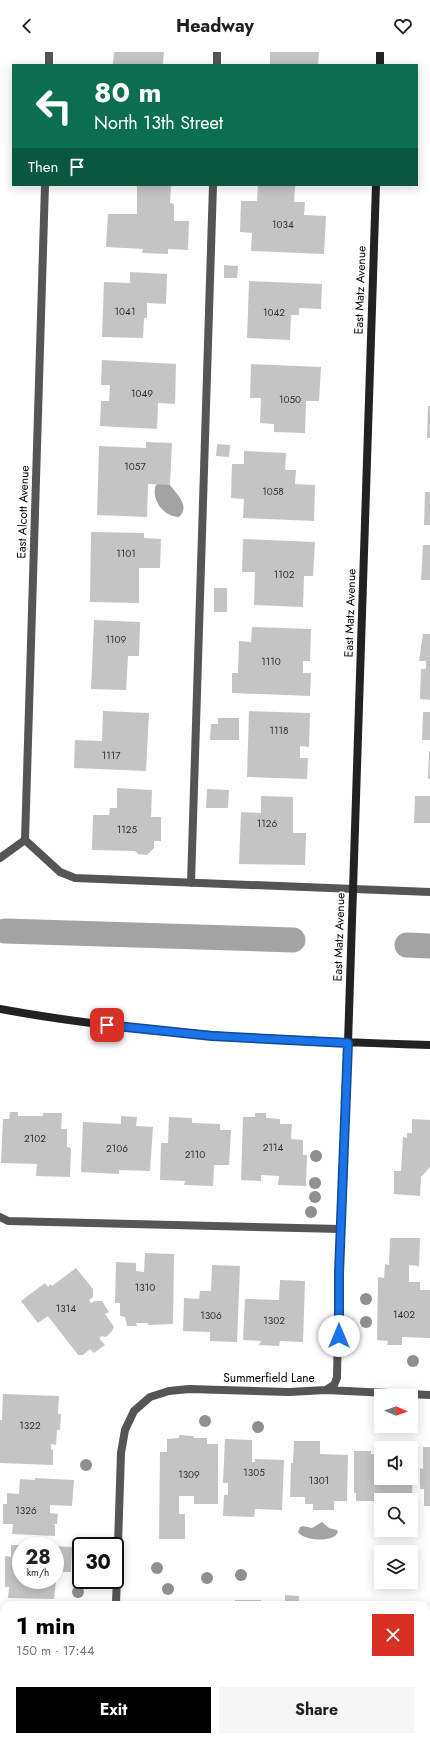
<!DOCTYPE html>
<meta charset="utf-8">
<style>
:root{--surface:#fff;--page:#f6f6f6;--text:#202124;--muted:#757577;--accent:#000}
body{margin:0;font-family:Jost,sans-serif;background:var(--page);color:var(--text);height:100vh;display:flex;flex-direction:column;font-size:15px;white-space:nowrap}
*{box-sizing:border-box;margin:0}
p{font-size:13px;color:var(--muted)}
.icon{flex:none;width:22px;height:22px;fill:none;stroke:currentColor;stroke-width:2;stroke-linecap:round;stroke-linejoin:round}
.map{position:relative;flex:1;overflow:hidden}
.drawer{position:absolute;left:0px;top:1549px;width:430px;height:140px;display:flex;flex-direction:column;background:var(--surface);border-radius:12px 12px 0 0;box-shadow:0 2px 10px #0003}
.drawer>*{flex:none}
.banner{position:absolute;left:12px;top:12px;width:406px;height:122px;border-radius:0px;box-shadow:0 2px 10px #0003;background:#0b6e4f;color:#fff;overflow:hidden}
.needle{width:26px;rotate:92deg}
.tools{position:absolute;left:374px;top:1337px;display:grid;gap:8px}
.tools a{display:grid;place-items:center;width:44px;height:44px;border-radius:0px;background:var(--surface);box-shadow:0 2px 10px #0003;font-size:20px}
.speed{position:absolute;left:12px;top:1485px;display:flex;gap:8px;font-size:20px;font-weight:700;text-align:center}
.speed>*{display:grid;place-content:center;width:52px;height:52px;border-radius:50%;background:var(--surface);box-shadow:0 2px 10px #0003;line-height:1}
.speed small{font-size:10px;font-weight:400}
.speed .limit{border:2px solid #111;border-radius:6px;background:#fff;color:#111}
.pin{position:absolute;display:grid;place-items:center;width:34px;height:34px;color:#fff;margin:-17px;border-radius:8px;box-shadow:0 2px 6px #0006}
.me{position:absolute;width:44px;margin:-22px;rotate:0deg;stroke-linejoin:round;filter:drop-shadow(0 0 3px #0008)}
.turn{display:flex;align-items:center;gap:14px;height:84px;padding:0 16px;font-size:18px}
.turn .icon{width:52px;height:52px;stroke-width:2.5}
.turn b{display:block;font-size:28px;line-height:34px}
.then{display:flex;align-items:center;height:38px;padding:0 16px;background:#0003;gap:8px;font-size:15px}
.round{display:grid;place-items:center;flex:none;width:42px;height:42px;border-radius:0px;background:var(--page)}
.head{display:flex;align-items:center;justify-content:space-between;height:68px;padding:0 16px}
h1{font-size:24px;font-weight:700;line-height:30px;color:var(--accent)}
.button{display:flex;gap:8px;margin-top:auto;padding:8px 16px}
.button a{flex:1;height:46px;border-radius:0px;background:var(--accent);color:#fff;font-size:16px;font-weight:700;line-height:46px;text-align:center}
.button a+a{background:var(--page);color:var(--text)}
header{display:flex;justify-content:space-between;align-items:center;height:52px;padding:0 16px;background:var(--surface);font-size:18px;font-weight:700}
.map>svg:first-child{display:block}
</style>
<header><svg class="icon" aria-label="back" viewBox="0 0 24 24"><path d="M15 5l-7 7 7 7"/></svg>Headway<svg class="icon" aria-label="heart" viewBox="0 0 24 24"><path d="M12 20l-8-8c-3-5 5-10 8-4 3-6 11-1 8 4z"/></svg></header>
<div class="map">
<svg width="430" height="1689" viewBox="0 0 430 1689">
<rect width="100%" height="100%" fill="#fff"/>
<path fill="#a3a3a3" d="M157,431l12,1c7,9 22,22 10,33 -16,0 -30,-20 -22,-34z
M322,1470l7,6 8,2 1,2c-4,11 -34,9 -40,0l2,-5 3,-1 9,2z"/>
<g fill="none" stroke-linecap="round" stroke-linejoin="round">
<path stroke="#a3a3a3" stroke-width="25" d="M5,879l288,9
M407,893l23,1"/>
</g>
<path fill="#c4c4c4" d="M114,0h50l-1,13h-50z
M270,0h49l-1,13h-48z
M137,133h34l-1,18 4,1v17h15l-1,29 -20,-1v5l-26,-1 1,-4 -37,-2 2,-33h29z
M258,133h37l-1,17h11l-1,13 22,1 -2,38 -73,-3 1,-18 -12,-1 1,-31h16z
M224,213l14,1 -1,12h-13z
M130,220l37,2 -1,30 -19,-1v15h-3l-1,20 -41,-1 2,-55 26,1z
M249,229l73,3 -1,25 -22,-1v7h-8l-1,25 -43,-2z
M102,308l74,4 -1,40 -17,-1 -1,26 -57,-3 1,-25h8l1,-16h-9z
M251,312l70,3 -2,34h-13l-1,32 -31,-1v-8l-14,-1 1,-25h-11z
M428,354h2v32h-3z
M146,390l26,1 -2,42 -22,-1 -1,33 -50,-2 2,-69 47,2z
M217,392l13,1 -1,12 -13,-1z
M244,399l42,2 -1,17h11l-1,14 20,1 -1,36 -71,-3 1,-19 -13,-1 1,-34h12z
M425,440h5v33h-6z
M91,480l53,1v5l17,1 -1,29h-21v35l-49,-1z
M243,487l72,3 -2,34h-9l-1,31 -49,-2 1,-33h-13z
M423,493h7v35h-9z
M214,536h13v24h-13z
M94,568l46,2 -1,34h-11l-2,34 -35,-1z
M252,575l59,2 -1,32h-7v12h8l-1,23 -78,-3v-20h6l1,-32 12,1z
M423,582h7v66l-10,-1 1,-30h5v-8h-7z
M103,659l46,2 -3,58 -72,-3 1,-28 27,1z
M249,659l61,2 -1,34 -9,-1v12h8l-1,21 -60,-2z
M423,660h7v28h-8z
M218,666h21v22h-29l1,-16h7z
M429,699h1v28h-2z
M117,736l35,2 -1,27h10v24h-7v7l-7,7 -9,-1 -3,-3 -43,-1 1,-35h16l1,-7h7z
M207,737l22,1 -1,18h-22z
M261,744l32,1v36h13l-1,32 -66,-1 2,-52 20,1z
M415,744h15v27h-16z
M10,1060h8v4h25v-3h19l-1,16h6v18l4,1 -1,29 -34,-1 1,-12 -36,-1 2,-44h6z
M255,1061h11v5l14,1v5h12l-1,15 12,1v15h4l-1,31 -28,-1 1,-9 -18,-1v6l-20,-1 2,-63h12z
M121,1064l16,1 -1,9 17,1 -3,44 -31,-1v4l-38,-2 2,-50 38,2z
M169,1065l23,1v5l28,1v6h11l-2,35h-15l-1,21 -29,-1 1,-4 -25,-1 1,-37h7z
M412,1067l18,1v47l-9,10 -1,19 -26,-2v-23h7l2,-34 4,1v-5h5z
M390,1186h30l-1,28 -10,-1v17h11v8h10v48l-28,-1v8h-15l1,-4 -11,-1 1,-63 6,1 1,-14 4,1z
M145,1201l29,1 -1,70 -25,1v-2h-12l1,3h-10l-2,-9 -5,-1v-13h-5l1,-41 20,1v8l8,1z
M212,1213l28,1 -3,76 -27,-1v-9l-27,-1 1,-33 15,1 1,-8h11z
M76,1216l17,21v8l-4,3 2,3 4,-2h7l7,11 -4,2 9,13 -2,4 -6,6 -4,-1 -3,2 6,7 -11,8 -4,-4 -7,6h-5l-30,-39 -10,7 -17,-22 24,-18 3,4 3,-3 1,2z
M280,1228l25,1 -2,61 -23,-1 -1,5 -20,-1 2,-4 -18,-1 2,-41 34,1z
M3,1342l56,2 -1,18h3l-1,16h-3l-1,15 -5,-1v5l2,1v15l-53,-2v-43h2z
M179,1383l14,1 1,2h13v6h11v60h-24v-8h-15v18h6v25h-26l1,-87h7v-13l12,-1z
M225,1387l27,1v22h3v-3l29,1 -2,50 -27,-1 -1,8 -31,-1 1,-21h4v-12h-5z
M294,1389h26v13l28,1 -1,46h-13v9h-21v-6h-8v-7h-15l1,-34h2z
M386,1391l27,1 -1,51 -23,-1v6l-8,1h-25v-8h-2v-42h17v3h10v24h30v-30h-25z
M423,1395h7v59h-6v-17h-4v-21l3,1z
M35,1426l39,2 -2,26 -22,-1v8l8,1 -1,10h-4l2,1v11l-43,-2 1,-10h-10v-20h4v-11l12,1 1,-15 15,1z
M11,1493h10v35h34v-34l17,1 -1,25h-14l-3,27 -46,-1 1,-11h-4v-31l6,1z
M285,1543l14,1v5l32,1v3h-46z
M235,1548h26v2h3v3h-43v-2l14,1z
M426,1560h4v48h-4z
M0,1622h4v57h-2v-13h-2z
M0,1687l45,1v1h-45z"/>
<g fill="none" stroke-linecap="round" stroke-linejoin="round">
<path stroke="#555" stroke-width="8" d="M217,13v-13
M0,806l25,-18 35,32 15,6 355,14
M191,831l22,-698
M0,1165l8,4 333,8"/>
<path stroke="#555" stroke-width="8" d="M49,13v-13
M25,788l20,-655
M326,1338l104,5
M116,1553l5,-152 4,-23 9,-19 16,-14 19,-6 20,-2 100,3 37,-2 8,-5 3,-7 2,-105 9,-230
M426,1667h4
M113,1689v-4"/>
<path stroke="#222" stroke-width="8" d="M380,13v-13
M0,957c142,26 286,32 430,36
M348,991l28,-858"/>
</g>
<g fill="#8f8f8f">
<circle cx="316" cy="1104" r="6"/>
<circle cx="315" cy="1131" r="6"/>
<circle cx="315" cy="1145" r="6"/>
<circle cx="311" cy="1160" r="6"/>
<circle cx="366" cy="1247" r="6"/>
<circle cx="366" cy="1270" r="6"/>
<circle cx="413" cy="1309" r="6"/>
<circle cx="205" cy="1369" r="6"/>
<circle cx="258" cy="1375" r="6"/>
<circle cx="86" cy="1413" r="6"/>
<circle cx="157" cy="1516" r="6"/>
<circle cx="241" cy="1523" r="6"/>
<circle cx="207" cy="1526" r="6"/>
<circle cx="168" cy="1537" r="6"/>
<circle cx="78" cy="1540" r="6"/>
</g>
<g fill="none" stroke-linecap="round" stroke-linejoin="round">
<g stroke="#114b97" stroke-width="10">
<path id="route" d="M107,973l105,11 136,7 -9,230v63"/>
</g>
<use href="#route" stroke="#1a73e8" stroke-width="7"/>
</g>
<g text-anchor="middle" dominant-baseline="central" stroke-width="3.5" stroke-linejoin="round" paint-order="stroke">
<g font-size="10" fill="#313131">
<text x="283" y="172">1034</text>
<text x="125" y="259">1041</text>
<text x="274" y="260">1042</text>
<text x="142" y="341">1049</text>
<text x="290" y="347">1050</text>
<text x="135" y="414">1057</text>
<text x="273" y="439">1058</text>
<text x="126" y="501">1101</text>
<text x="284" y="522">1102</text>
<text x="116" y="587">1109</text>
<text x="271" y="609">1110</text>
<text x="279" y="678">1118</text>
<text x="111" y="703">1117</text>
<text x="267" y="771">1126</text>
<text x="127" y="777">1125</text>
<text x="35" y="1086">2102</text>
<text x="273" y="1095">2114</text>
<text x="117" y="1096">2106</text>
<text x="195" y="1102">2110</text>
<text x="145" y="1235">1310</text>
<text x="66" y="1256">1314</text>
<text x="404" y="1262">1402</text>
<text x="211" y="1263">1306</text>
<text x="274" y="1268">1302</text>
<text x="30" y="1373">1322</text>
<text x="254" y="1420">1305</text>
<text x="189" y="1422">1309</text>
<text x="319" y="1428">1301</text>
<text x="26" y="1458">1326</text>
</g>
<g font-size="12" fill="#000" stroke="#fff">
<text transform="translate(360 238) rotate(-88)">East Matz Avenue</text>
<text transform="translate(23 460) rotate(-88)">East Alcott Avenue</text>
<text transform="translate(350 561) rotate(-88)">East Matz Avenue</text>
<text transform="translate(339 885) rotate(-88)">East Matz Avenue</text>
<text x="269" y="1326">Summerfield Lane</text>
</g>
</g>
</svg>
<div class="tools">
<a><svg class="needle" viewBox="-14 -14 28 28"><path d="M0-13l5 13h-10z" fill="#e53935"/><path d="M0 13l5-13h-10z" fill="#757577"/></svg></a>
<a><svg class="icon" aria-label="sound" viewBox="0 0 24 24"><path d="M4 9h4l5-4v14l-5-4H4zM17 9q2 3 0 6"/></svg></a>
<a><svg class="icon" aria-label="search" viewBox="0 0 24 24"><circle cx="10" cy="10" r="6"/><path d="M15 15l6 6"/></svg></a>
<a><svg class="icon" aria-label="layers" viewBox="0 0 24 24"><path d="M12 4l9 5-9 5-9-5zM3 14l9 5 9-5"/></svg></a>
</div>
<div class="speed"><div>28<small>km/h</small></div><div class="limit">30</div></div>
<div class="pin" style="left:107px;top:973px;background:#d93025"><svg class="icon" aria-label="arrive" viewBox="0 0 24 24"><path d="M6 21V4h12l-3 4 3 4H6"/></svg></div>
<svg class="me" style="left:339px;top:1284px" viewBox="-20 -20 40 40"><circle r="19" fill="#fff"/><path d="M0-13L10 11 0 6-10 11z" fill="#1a73e8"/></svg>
<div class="banner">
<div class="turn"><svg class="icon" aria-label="left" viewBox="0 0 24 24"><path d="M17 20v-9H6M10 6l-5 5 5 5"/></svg><div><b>80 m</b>North 13th Street</div></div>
<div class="then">Then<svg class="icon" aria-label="arrive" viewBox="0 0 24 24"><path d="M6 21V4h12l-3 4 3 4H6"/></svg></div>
</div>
<section class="drawer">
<div class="head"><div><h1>1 min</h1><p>150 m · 17:44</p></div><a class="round" style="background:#d93025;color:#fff"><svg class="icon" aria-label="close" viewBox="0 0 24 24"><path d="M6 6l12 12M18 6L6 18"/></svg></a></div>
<div class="button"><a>Exit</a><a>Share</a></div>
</section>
</div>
